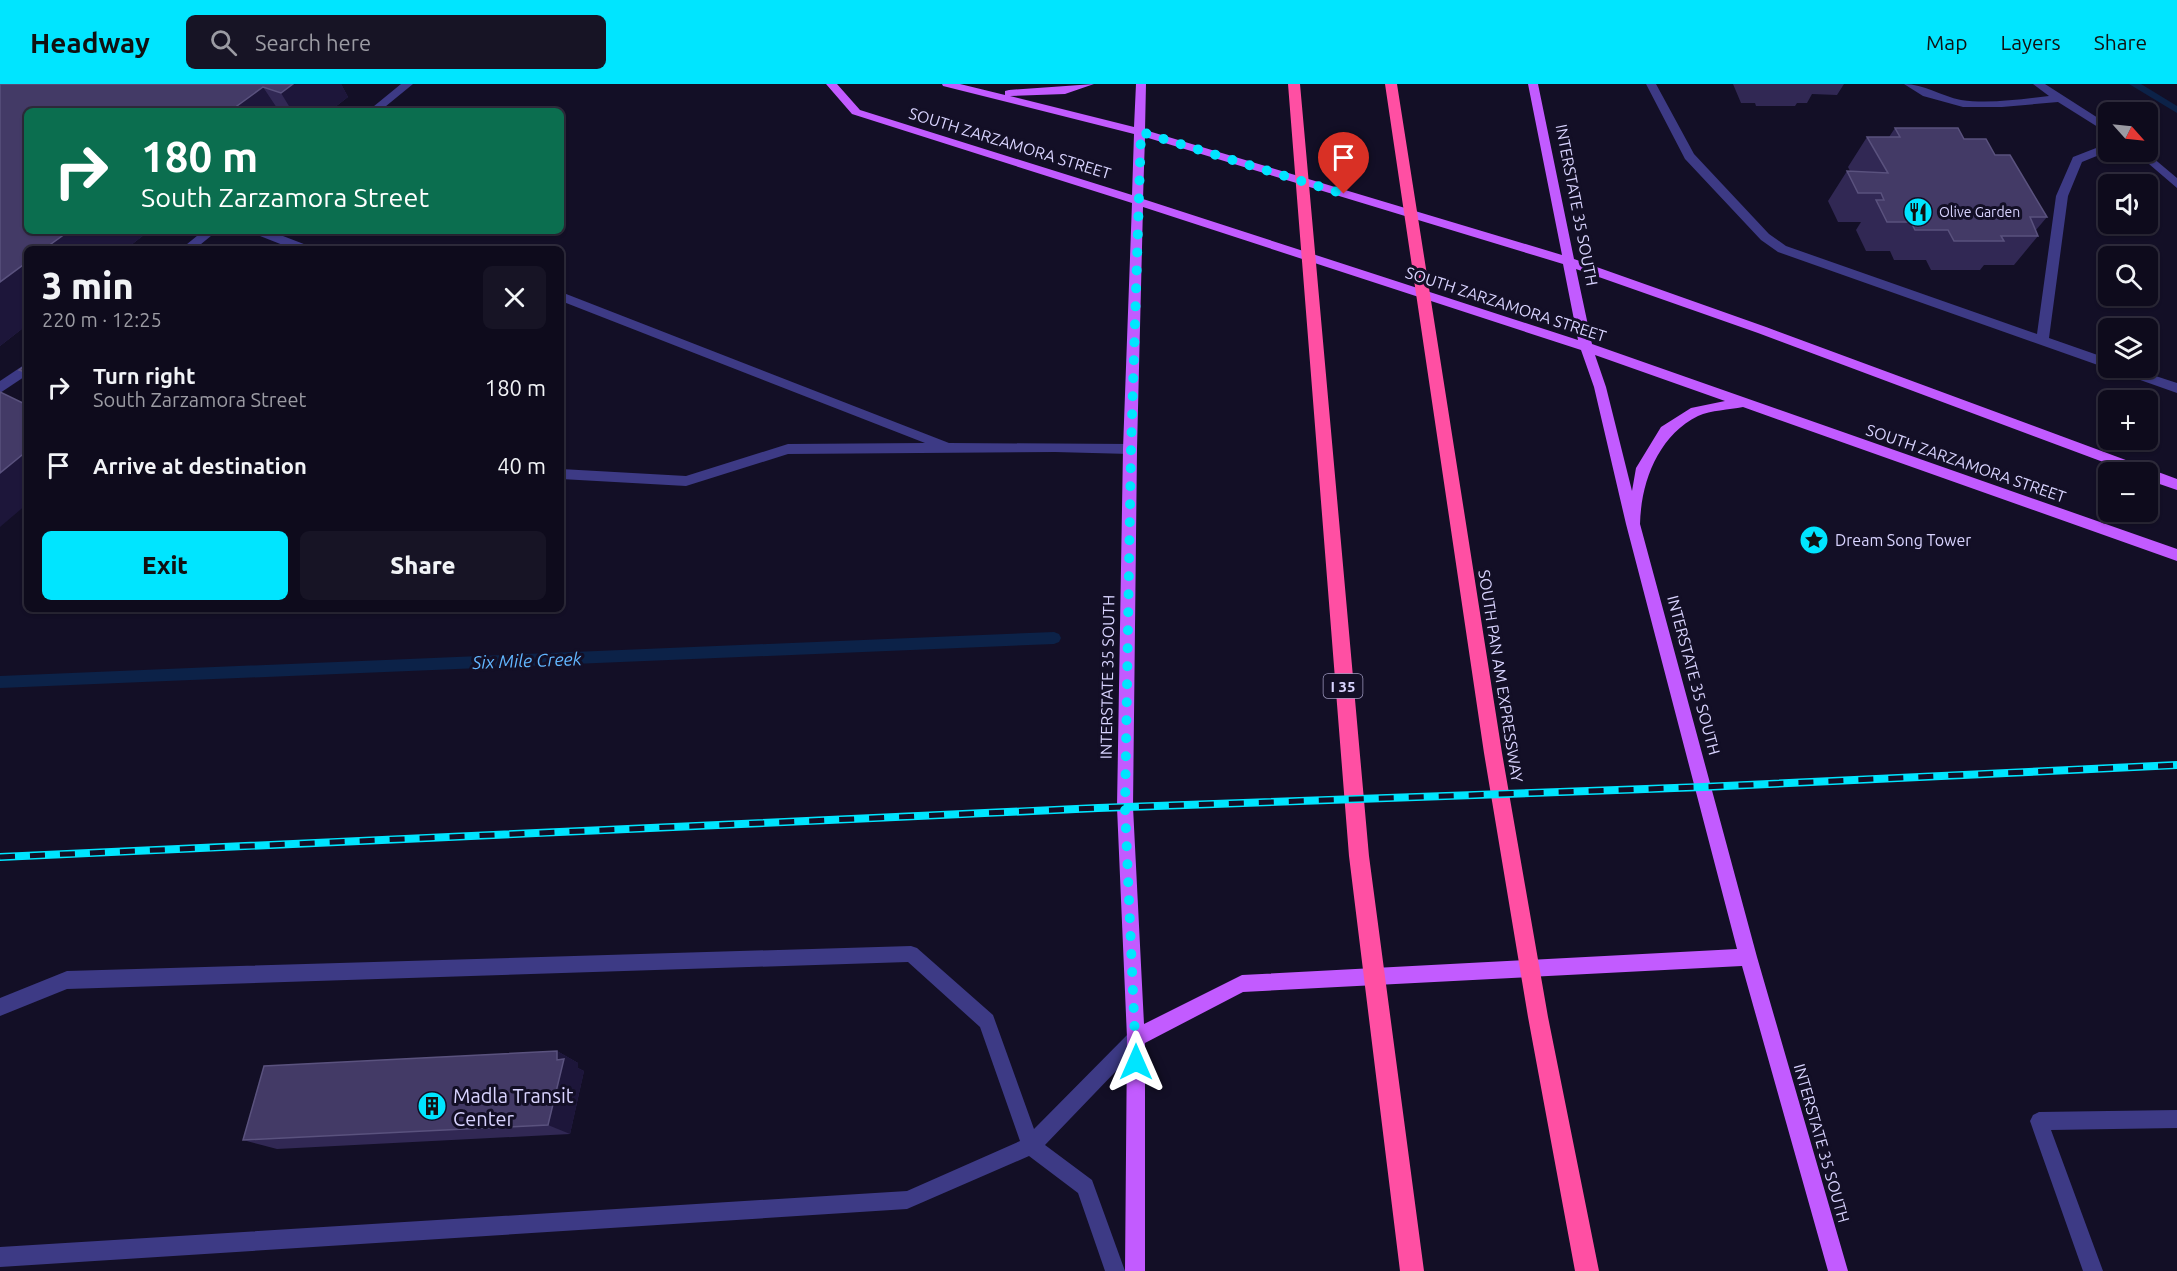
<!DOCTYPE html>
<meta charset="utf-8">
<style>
:root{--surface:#0e0b1c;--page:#171425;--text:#f1f3f6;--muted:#9b9ba3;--line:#2e2b3b;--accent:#00e5ff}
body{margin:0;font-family:Ubuntu,sans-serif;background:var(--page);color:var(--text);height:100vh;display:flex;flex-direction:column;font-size:22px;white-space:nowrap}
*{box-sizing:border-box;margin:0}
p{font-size:20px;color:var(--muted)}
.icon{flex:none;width:33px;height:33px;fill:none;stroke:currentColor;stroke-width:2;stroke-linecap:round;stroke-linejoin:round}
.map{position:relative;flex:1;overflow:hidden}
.drawer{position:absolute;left:24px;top:162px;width:540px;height:366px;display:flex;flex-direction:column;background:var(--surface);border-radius:9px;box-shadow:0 2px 4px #0004,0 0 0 2px var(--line)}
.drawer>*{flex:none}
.banner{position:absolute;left:24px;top:24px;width:540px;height:126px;border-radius:9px;box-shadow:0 2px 4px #0004,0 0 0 2px var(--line);background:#0b6e4f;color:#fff;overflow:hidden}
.needle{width:39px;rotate:117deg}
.buttons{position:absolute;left:2098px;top:18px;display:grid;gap:12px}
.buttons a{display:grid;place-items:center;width:60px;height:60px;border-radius:9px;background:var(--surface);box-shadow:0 2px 4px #0004,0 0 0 2px var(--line);font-size:30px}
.pin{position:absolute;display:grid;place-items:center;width:51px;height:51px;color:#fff;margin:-62px -26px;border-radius:50% 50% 50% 0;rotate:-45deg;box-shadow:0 0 6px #0007}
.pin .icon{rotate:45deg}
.me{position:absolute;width:66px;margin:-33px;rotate:0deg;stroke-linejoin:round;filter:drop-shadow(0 0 4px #0008)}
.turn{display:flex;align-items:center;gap:21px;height:126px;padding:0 18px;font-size:27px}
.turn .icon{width:78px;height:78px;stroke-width:2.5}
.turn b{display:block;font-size:42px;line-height:51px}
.round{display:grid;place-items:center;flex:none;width:63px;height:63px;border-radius:9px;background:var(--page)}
.head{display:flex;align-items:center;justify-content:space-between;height:102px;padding:0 18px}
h1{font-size:36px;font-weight:800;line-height:45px}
.action{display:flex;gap:12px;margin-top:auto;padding:12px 18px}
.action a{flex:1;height:69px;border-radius:9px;background:var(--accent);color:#111;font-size:24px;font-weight:800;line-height:69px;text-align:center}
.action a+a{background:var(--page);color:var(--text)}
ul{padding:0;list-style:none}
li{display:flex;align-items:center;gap:18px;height:78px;padding:0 18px}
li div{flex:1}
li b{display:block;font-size:22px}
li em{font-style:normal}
header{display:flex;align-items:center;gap:36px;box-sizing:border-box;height:84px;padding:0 30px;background:var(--accent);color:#111}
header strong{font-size:28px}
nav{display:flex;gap:33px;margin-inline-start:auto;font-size:21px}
.search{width:420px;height:54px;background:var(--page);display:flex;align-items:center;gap:15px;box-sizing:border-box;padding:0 21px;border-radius:9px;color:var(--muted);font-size:22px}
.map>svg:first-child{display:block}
</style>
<header>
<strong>Headway</strong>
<div class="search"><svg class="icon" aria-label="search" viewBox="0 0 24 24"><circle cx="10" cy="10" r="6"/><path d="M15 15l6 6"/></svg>Search here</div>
<nav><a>Map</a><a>Layers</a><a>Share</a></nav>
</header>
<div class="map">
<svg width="2177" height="1187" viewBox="0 0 2177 1187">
<rect width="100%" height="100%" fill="#130f26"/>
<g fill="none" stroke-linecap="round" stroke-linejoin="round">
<path fill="#0c2248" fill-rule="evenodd" d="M2129,0h12l36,22v7z
M1054,548l5,2 2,4 -2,4 -5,2 -1054,44v-12z"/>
<path fill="#3d3a85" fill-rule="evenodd" d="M401,0h12l-33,27h-12z
M1646,0h10l38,70 75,80 17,12 251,88 19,-138 17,-39 36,-14v8l-27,11 -14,34 -19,142 60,21v9h22l46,15v10l-399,-141 -17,-12 -76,-81z
M1904,0c20,0 37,12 57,16 29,4 59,-1 88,-4l-16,-12h12l64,41v9l-51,-32 -56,5h-39l-40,-11z
M2135,68h11l31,26v10z
M203,147h14l-22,18h-14z
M253,147h17l39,15 2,3h-18l-38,-15z
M561,208l388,151 181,1 7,5 -7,5 -75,-2 -267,2 -102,32 -125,-7v-10l125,7 102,-32 137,-1 -364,-142z
M27,279v12l-27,18v-12z
M911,862l6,2 76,67 41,114 96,-97 6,-3 6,3 3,6 -3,6 -97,101 47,35 33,91h-20l-27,-78 -49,-37 -122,53 -907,58v-20l907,-56 113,-50 -40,-114 -72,-65 -841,27 -67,27v-18l67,-27z
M2177,1026v18l-126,2 52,141h-20l-53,-150 3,-6 6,-3z"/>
<path fill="#c25bff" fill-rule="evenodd" d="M826,0h11l23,26 272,85 2,-61 -191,-48 -1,-2h18l45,11v-4l4,-1 85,-6 -29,10 -55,2 124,31 2,-43h10l-1,46 417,125 -34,-171h10l36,175 192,68 411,152v11l-29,-10v-8h-18l-372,-139 -182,-64 16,75 585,205v12l-434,-154c-14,3 -32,3 -45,9 -40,20 -57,66 -58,108l117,433 91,314h-20l-86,-305 -499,26 -98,51v228h-20l2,-233 -10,-231 6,-358 9,-246 -280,-89zM1145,53l418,127 15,76 -435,-141zM1143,123l438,143 13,37 32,137 111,425 -495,26 -98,49 -11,-217 4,-358zM1595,271l130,46 -34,7 -30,19 -25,41 -4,23 -26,-104z"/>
<path fill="#ff4fa3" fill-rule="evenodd" d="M1288,0h12l69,772 55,415h-24l-51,-415z
M1385,0h12l105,669 46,264 51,254h-24l-47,-254 -44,-264z"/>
<g stroke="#00e5ff" stroke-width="8">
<path id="rail" d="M0,773l1098,-49 605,-21 474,-22"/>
</g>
<use href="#rail" stroke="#130f26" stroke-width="5" stroke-dasharray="15" stroke-linecap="butt"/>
</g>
<path fill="#312854" d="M0,0h341l7,13 -18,14h-303l122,120 -23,18h-99v76l-27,21z
M1733,0h111l-7,11 -25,-1 -5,9h-10l-2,3h-39l-1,-3h-14z
M1895,44l69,11 31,16 52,62 -11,13 2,6 -24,29h-30l-4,5h-49l-5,-10h-32l-4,-9h-24l-10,-21 5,-8h-23l-10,-21 19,-30h3l-2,-4 19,-30h22z
M557,967l21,12v5l6,3 -14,63 -293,15 -34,-9z"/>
<path fill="#1d163a" d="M293,0h48l7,13 -18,14h-38l-11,-18z
M263,3l16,24h-49z
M69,147h80l-23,18h-82z
M27,178v63l-27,21v-64z
M27,367v53l-27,23v-54z
M557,967l21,12v5l6,3 -14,63 -22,-9 9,-65z"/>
<path fill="#433a66" stroke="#5a527e" stroke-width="1.5" d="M0,0h293l-12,9 -18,-6 -33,24h-203v120h42l-25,18h-17v13l-27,20z
M1895,44h63l6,11h22l9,16h15l37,62h-17l8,19h-37l3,5h-50l-6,-11h-33l-4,-8h-24l-11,-22h8l-3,-7h-23l-11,-22 41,2 -21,-36h33z
M27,280v9l-8,-3z
M0,308l27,13v46l-27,22z
M557,967v9l7,-1 -16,66 -305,15 21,-74z"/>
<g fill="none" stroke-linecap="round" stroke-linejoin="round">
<path stroke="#00e5ff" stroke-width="10" stroke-dasharray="0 18" d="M1136,978l-11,-255 6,-358 10,-317 203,62"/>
</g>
<defs>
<g id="restaurant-disc" transform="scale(1.5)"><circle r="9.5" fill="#00e5ff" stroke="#130f26"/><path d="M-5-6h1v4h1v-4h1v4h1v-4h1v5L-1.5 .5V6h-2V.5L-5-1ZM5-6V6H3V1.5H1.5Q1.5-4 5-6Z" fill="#111"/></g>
<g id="sight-disc" transform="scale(1.5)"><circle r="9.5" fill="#00e5ff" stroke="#130f26"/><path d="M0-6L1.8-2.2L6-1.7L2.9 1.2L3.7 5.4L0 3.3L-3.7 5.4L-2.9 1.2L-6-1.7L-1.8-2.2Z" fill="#111"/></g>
<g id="building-disc" transform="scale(1.5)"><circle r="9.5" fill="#00e5ff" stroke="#130f26"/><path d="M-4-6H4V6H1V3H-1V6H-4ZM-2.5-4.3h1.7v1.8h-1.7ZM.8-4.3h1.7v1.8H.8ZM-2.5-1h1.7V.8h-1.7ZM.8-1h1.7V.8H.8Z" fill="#111"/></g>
</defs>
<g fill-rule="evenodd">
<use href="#restaurant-disc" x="1918" y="128"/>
<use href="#sight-disc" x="1814" y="456"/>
<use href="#building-disc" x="432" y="1022"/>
</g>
<g text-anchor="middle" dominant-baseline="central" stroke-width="6" stroke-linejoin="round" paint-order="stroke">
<g font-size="14" fill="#d9d4ff" stroke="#130f26" text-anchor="start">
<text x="1939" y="128">Olive Garden</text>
</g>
<rect fill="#130f26" stroke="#9e99be" stroke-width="1.5" x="1323.5" y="590" width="39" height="24" rx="4.5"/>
<g font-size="15" font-weight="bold" fill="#d9d4ff">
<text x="1343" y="602">I 35</text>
</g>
<g font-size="16" fill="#d9d4ff" stroke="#130f26">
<text transform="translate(1010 59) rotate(17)">SOUTH ZARZAMORA STREET</text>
<text transform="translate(1577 121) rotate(79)">INTERSTATE 35 SOUTH</text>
<text transform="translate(1506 220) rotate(18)">SOUTH ZARZAMORA STREET</text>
<text transform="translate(1966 379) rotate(19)">SOUTH ZARZAMORA STREET</text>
<text transform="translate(1694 591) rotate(75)">INTERSTATE 35 SOUTH</text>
<text transform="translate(1501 592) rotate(81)">SOUTH PAN AM EXPRESSWAY</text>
<text transform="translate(1107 593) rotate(-89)">INTERSTATE 35 SOUTH</text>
<text transform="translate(1822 1059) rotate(74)">INTERSTATE 35 SOUTH</text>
</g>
<g font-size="16" fill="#d9d4ff" stroke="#130f26" text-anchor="start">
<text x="1835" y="456">Dream Song Tower</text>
</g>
<g font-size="18" font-style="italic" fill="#62b6ff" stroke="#130f26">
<text transform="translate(527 576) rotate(-2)">Six Mile Creek</text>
</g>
<g font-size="20" fill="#d9d4ff" stroke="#130f26" text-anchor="start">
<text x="453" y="1011">Madla Transit<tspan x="453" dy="23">Center</tspan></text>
</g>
</g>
</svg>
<div class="buttons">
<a><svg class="needle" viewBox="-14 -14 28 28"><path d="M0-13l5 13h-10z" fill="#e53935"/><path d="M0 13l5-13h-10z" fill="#9b9ba3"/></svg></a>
<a><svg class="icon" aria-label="sound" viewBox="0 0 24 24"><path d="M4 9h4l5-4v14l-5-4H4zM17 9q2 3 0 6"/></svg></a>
<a><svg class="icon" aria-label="search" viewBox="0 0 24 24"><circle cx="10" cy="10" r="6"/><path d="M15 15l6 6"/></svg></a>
<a><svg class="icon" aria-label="layers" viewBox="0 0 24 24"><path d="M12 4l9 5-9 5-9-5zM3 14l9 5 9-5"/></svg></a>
<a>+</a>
<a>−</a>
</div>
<div class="pin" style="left:1344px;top:110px;background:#d93025"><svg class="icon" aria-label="arrive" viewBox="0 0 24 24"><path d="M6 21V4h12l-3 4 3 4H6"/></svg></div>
<svg class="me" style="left:1136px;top:978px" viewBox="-20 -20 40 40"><path d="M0-17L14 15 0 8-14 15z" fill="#00e5ff" stroke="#fff" stroke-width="4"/></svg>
<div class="banner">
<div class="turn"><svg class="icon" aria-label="right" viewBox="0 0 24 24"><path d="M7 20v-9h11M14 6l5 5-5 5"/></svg><div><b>180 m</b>South Zarzamora Street</div></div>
</div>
<section class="drawer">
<div class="head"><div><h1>3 min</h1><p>220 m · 12:25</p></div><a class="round"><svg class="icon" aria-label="close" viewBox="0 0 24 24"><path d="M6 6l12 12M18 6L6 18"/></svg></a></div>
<ul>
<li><svg class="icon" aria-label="right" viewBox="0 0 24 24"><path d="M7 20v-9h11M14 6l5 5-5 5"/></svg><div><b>Turn right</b><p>South Zarzamora Street</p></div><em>180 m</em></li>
<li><svg class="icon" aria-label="arrive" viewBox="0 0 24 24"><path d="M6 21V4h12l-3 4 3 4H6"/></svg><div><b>Arrive at destination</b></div><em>40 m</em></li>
</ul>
<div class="action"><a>Exit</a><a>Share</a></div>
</section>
</div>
